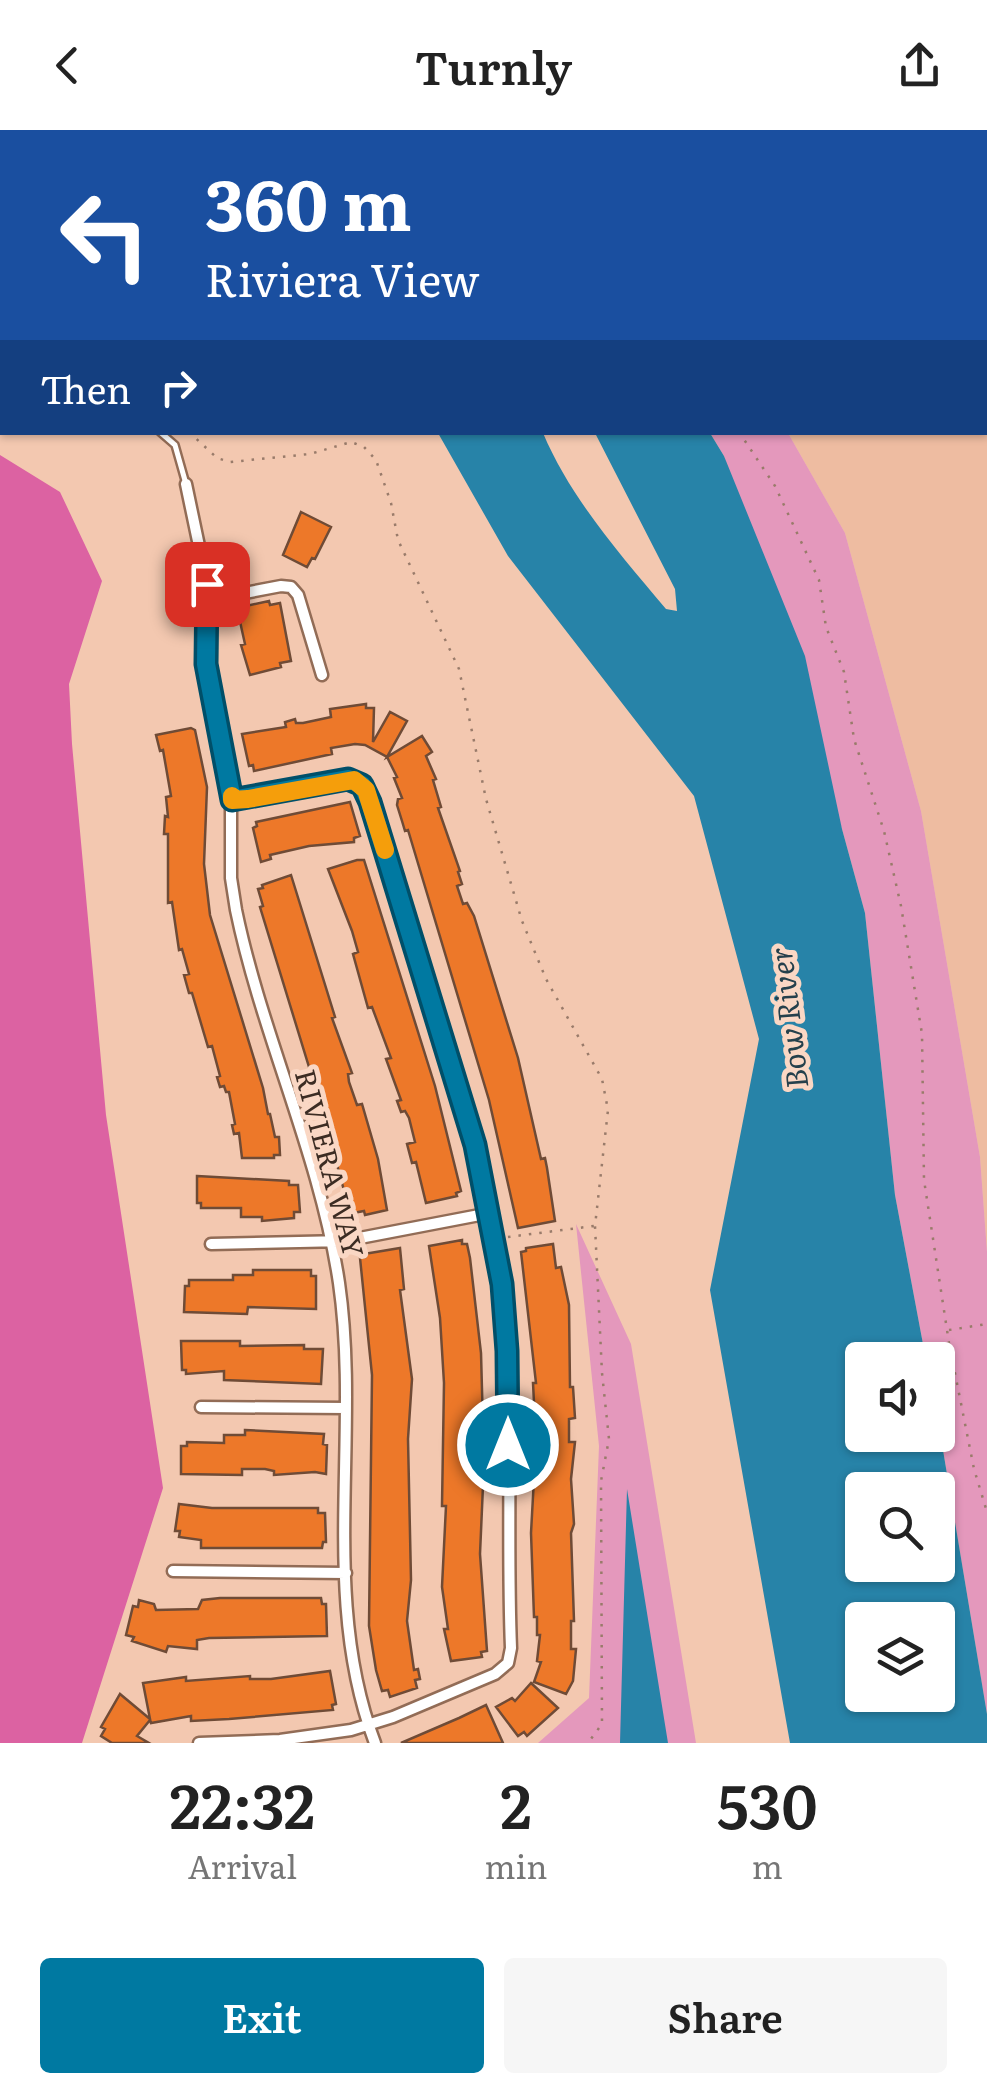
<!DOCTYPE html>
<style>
:root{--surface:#fff;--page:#f6f6f6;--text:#222;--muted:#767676;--accent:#0079a1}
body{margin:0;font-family:Literata,serif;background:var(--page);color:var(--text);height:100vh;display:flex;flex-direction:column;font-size:38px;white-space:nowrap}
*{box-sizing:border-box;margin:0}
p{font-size:32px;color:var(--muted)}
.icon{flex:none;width:55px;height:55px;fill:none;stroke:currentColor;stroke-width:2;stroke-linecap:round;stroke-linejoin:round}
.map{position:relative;height:1613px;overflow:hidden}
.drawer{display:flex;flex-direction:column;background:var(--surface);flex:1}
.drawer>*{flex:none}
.guide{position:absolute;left:0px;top:0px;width:988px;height:305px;box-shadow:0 2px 8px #0004;background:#1a4fa0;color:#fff;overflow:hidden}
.tools{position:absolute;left:845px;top:1212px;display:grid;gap:20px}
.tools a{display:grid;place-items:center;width:110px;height:110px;border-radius:10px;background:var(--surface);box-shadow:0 2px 8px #0004;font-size:50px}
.pin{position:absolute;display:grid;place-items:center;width:85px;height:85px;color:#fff;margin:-42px;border-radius:20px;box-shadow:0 5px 15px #0006}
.me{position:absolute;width:110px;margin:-55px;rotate:0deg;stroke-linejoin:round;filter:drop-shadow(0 0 8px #0008)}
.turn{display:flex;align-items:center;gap:35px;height:210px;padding:0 40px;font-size:45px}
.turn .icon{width:130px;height:130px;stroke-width:2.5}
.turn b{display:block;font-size:70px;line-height:85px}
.then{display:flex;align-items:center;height:95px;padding:0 40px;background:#0003;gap:20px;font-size:38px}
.eta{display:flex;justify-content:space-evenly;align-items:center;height:170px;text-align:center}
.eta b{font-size:60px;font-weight:600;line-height:70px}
.action{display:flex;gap:20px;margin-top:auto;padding:20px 40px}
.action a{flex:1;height:115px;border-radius:10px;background:var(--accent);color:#fff;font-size:40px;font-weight:600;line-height:115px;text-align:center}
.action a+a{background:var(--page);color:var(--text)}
header{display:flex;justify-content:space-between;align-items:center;height:130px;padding:0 40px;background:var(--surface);font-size:45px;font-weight:600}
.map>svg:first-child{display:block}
</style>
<header><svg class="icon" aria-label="back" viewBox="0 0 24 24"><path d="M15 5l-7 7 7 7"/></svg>Turnly<svg class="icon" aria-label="share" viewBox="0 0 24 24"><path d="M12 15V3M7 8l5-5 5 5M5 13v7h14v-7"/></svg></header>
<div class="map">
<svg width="987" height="1613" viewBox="0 0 987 1613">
<rect width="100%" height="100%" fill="#f3c8b0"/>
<path fill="#eebca1" d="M987,116v1006l-7,-95 -59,-346 -76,-278 -57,-100 197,-1z"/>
<path fill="#e498bc" d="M853,0h134v90l-2,-88z
M710,303h78l57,100 76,278 59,346 7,95v462l-49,-294v-60h-12l-31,-165 -30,-282 -23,-84 -118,-373z
M576,1094l55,120 65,399h-158l51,-45 10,-252z"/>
<path fill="#dc62a2" d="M0,325l60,37 42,89 -33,103 3,60 34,371 57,373 -81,255h-82z"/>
<path fill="#2783a8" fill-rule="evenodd" d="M306,0h255l2,2h-256z
M438,303h105c28,66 77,121 123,176l11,2 -2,-22 -80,-156h115l14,23 81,200 37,173 23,84 30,282 31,165h-64v75h76v-15l49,294v29h-197l-80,-453 49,-251 -65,-243 -186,-240zM862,1360h76v75h-76zM862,1490h76v75h-76z
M627,1359l41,254h-48z"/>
<path fill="#ed7829" stroke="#6f4b36" stroke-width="2.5" d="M301,382l30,15 -16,32 -3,-1 -5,9 -24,-12z
M269,471l1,4 10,-2 11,58 -11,2 1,4 -31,8 -9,-30 4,-1 -8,-36z
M366,574v4h8l-1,34 17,-30 17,9 -20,36 35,-21 10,16 -6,4 10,23 -3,1 8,27 -3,1 22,63 -2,1 4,12 -5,2 6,18 4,-1 7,13 44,142 23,101 4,-1 2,10 8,53 -37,7 -29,-128 -81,-270 -3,1 -3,-10 -5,-16 1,-6 4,-1 -8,-20 3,-1 -10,-20 -22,-12 -10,-1 -24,4 1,6 -78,17 -1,-6 -4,1 -7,-32 44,-7 -1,-5 10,-3 1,4h7l28,-6 -1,-8z
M191,598l4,2 12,57 -3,77 6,51 53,173 5,26h2l5,23h4l1,18h-6v3h-32l-3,-25 -5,1 -2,-9 3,-1 -6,-32h-3l-2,-6 -4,1 -3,-10 3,-1 -8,-30 -4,1 -16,-54h-3l-5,-18 5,-1 -7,-25 -3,1 -7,-48 -4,1v-69h-4l1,-18 3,1 -2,-20 5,-1 -8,-46 -3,1 -4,-16z
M350,672l10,34 -6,2v4l-45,4 -39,9 1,4 -10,3 -8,-34 4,-2 -1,-4z
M357,730h7l71,226 26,105 -5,2 1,3 -31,7 -10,-41 -4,1 -5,-19 8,-2 -6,-24 -4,-7 -4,1 -4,-11 4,-1 -15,-41 5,-1 -19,-51 -4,1 -15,-54 5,-2 -6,-21 -24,-62z
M291,745l44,142 -3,1 20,55 -4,1 1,8 8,23 5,-1 16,55 9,51 -22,5 -1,-4 -11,2 -4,-16 -3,1 -22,-82 -64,-209 3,-1 -5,-17 5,-1 -1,-3z
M197,1046l92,5v4h9l2,27h-6v6l-32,3v-4h-21v-9h-40v-5h-4z
M462,1110v4h5l3,14 11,95 3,110 -4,91 7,97 -6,1 1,5 -31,4 -7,-32h4l-6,-42 4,-81h-4l2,-123 -4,-65 -11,-72z
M553,1114l3,24 5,-1 8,38 1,82h3l2,31 -6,1v23h6l-4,37 3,45 -3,9 3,88h-3v28h5l-3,32 -7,13 -32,-12 7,-20 -4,-1 3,-26h-3v-18h-3l-3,-84 5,-91 -3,-59h3l-15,-131 5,-1v-3z
M400,1118l4,41 -4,1 12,89 -4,60 3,141 -4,41 7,49 4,-1 2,10 -5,1 2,8 -27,9 -2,-7 -6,1 -6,-21 -7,-44 3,-251 -12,-117 5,-1 -1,-3z
M253,1140h58v6h5v33l-68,-2 -1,7 -63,-2 1,-26h4v-6h44v-5h20z
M181,1211h59v5l64,-1v4h19l-2,35 -97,-4v-9l-38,3v-4h-4z
M245,1300l79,4 -1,10 4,1 -1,29 -11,-2 -41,3v-4l-9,-2h-23v6l-61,-1v-28h6v-4l37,1v-8h21z
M179,1374l33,4h106v5h7l1,29h-3l-1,6h-121v-8l-22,-3 1,-6h-5z
M220,1468h101l1,6h4l1,32 -118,2 -12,2v9l-29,-3 -2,6 -34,-11 2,-4 -8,-2 7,-29 5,1 1,-7 15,4 2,6 42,-1 4,-9z
M330,1541l6,33 -4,1 1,5 -104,9 -38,2v-5l-40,7 -1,-3 -13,16 12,7h-37l-11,-7 4,-7 -4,-2 19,-33 30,25 -7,-36 43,-6v4l64,-5v3h21z
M531,1553l27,25 -31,28 -3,-4 -6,4 -22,-29 16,-9 3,3z
M486,1575l17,38h-102l58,-25z"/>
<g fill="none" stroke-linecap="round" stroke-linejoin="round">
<g stroke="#926c56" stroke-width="10">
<path id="lane" d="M160,302l15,13 11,39"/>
</g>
<g stroke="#926c56" stroke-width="15">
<path id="street" d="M985,90h2
M0,274l2,1
M186,354l21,100 1,92 23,113v89l5,32c26,126 84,245 103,373 22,152 -20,314 36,460
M208,470l73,-14 10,1 7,8 24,80
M211,1114l133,-3 146,-28
M201,1277l145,1
M173,1441l173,2
M199,1613l81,-3 71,-10 42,-13 102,-43 13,-11 3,-15c-5,-121 4,-243 -10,-364 -18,-161 -82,-327 -130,-482l-9,-17 -14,-6 -116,21"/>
</g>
<path stroke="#997b6a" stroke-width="2.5" stroke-dasharray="2.5 8" stroke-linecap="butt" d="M607,0l1,2
M985,58h2
M189,302l28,26 13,4 80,-8 41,-12 13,5 12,13 15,43 7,37 61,129 27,130 36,122 24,58 56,100 6,31 -13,116 7,147 7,66 -8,42 1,243 -14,19
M739,302l36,54 44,94 7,47 18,45 10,67 30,92 17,75 21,128 2,146 25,163 25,126 13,43
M508,1107l86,-11
M949,1200l38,-6"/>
<use href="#lane" stroke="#fff" stroke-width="5"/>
<use href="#street" stroke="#fff" stroke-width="10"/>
</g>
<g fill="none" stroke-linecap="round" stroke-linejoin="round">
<g stroke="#004f69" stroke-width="25">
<path id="route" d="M207,454l-1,80 26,136 116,-21 14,6 8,17 105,343 27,139 5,67 1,94"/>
</g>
<use href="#route" stroke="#0079a1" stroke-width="18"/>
<path stroke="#f59e0b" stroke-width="18" d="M232,666v4l16,-1 106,-19 12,10 19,60"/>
</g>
<g text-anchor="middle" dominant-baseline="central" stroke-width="10" stroke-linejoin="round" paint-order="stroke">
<g font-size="28" fill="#3c2c23" stroke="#fad7c4">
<text transform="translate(331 1033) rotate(75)">RIVIERA WAY</text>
</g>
<g font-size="30" font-style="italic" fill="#25404c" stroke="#fad7c4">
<text transform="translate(787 888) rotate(-97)">Bow River</text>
</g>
</g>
</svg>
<div class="tools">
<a><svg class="icon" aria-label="sound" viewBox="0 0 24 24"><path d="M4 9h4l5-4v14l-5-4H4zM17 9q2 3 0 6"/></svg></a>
<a><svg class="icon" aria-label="search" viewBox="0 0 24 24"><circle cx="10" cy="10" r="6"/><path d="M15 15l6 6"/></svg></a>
<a><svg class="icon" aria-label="layers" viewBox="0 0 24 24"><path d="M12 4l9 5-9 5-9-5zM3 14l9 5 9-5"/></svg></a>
</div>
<div class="pin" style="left:207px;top:454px;background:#d93025"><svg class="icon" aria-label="arrive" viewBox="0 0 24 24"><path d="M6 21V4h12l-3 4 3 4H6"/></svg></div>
<svg class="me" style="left:508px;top:1315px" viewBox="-20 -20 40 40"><circle r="17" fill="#0079a1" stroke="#fff" stroke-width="3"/><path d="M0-11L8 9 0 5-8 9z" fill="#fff"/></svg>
<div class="guide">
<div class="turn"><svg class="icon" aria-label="left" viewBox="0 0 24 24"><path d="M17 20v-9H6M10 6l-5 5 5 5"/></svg><div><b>360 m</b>Riviera View</div></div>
<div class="then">Then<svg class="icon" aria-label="right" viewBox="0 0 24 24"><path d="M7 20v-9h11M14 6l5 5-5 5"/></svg></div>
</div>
</div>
<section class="drawer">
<div class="eta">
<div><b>22:32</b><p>Arrival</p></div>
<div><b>2</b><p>min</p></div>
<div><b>530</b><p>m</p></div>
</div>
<div class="action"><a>Exit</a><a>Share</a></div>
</section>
